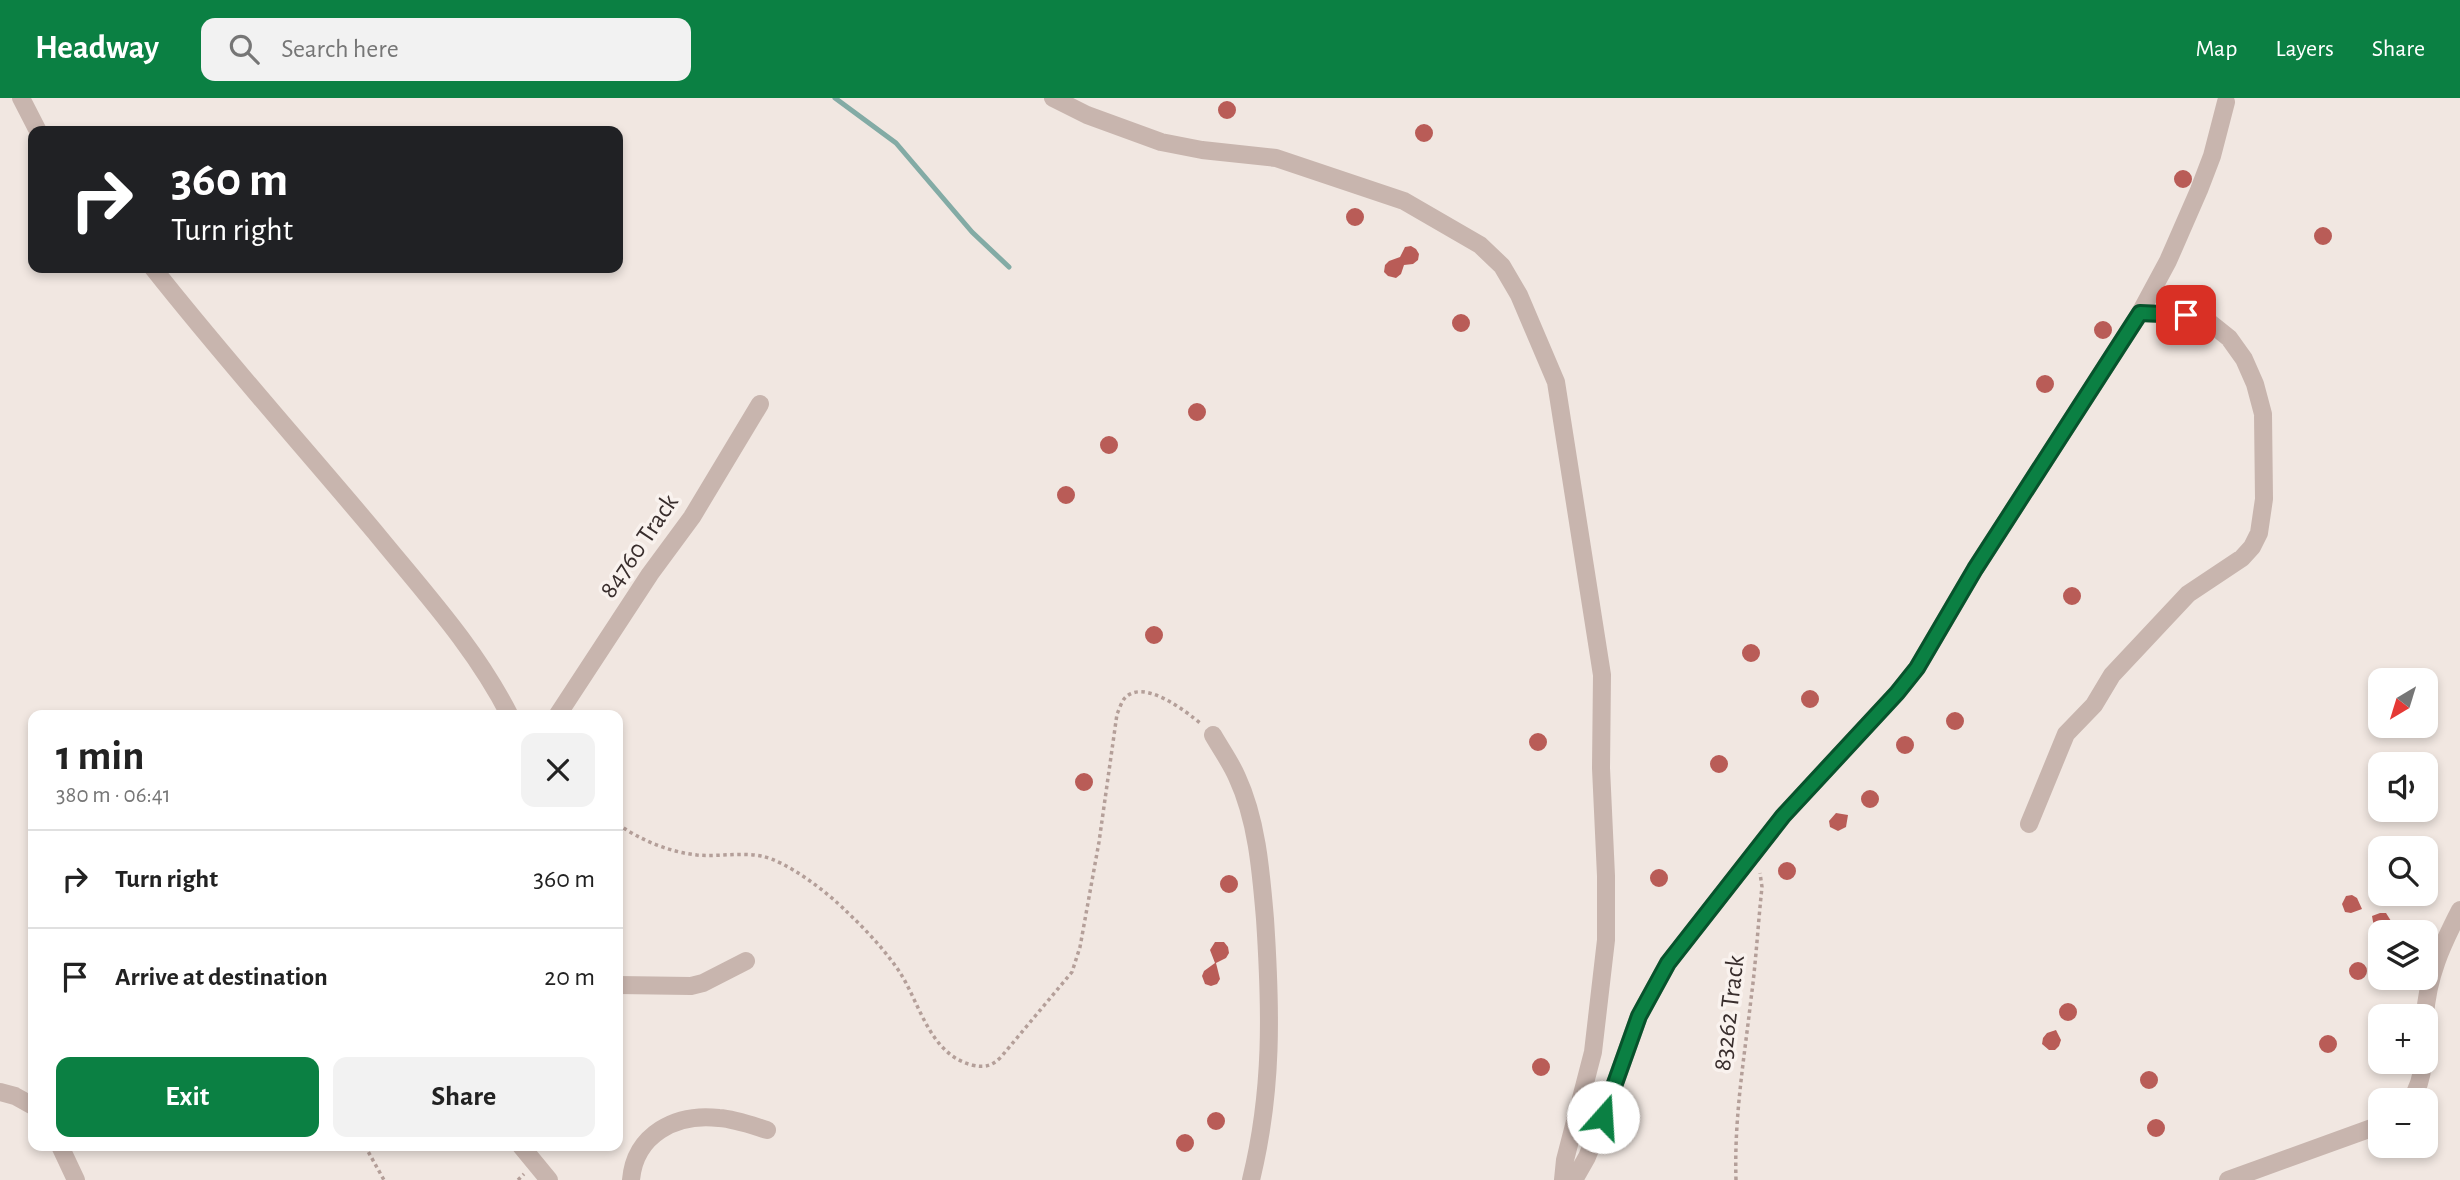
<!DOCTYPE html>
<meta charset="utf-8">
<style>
:root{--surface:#fff;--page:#f2f2f2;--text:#222;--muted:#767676;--line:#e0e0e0;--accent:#0b8043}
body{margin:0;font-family:"Alegreya Sans",sans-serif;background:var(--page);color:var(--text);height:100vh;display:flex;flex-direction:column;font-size:26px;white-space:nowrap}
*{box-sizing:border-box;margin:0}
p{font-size:23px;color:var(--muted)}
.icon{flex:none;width:38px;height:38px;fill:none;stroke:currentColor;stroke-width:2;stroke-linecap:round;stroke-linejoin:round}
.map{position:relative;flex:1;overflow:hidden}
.side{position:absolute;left:28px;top:612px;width:595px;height:441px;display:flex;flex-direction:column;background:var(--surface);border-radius:14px;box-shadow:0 4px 10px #0003}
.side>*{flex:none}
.banner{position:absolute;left:28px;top:28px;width:595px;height:147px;border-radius:14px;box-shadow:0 4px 10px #0003;background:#202124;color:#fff;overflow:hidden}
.needle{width:46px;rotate:218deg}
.tools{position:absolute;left:2368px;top:570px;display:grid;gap:14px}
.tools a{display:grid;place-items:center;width:70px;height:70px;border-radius:14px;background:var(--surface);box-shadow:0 4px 10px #0003;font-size:35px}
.pin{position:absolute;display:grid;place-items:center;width:60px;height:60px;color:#fff;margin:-30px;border-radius:14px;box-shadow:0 4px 10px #0006}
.me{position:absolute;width:77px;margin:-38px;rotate:19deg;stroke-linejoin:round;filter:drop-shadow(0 0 5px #0008)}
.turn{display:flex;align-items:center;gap:24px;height:147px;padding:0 28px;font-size:32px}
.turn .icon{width:91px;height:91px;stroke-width:2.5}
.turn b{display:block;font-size:49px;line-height:60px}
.round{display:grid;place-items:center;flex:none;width:74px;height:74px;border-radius:14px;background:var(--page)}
.head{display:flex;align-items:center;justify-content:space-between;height:119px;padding:0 28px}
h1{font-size:42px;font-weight:700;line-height:52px}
.cta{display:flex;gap:14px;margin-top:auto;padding:14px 28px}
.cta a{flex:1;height:80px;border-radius:14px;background:var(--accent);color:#fff;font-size:28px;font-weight:700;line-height:80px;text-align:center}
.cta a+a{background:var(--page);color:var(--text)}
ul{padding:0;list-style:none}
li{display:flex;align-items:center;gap:21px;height:98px;padding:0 28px;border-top:2px solid var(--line)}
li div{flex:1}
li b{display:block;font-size:26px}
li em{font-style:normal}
header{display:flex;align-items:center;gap:42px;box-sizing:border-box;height:98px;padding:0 35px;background:var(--accent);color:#fff}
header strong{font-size:33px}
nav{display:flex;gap:38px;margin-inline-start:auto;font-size:24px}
.search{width:490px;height:63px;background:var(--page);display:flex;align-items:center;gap:18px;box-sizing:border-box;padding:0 24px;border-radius:14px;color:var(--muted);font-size:26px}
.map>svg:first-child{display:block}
</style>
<header>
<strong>Headway</strong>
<div class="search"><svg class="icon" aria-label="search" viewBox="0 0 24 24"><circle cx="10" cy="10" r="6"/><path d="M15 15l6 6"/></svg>Search here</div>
<nav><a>Map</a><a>Layers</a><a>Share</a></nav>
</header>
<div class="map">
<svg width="2460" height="1082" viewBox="0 0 2460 1082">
<rect width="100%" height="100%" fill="#f1e7e1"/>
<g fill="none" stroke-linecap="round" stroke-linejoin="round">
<path stroke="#83aba5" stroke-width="5" d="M835,0l61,45 76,89 37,35"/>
</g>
<path fill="#b95c57" d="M1218 12a9 9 0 1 1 18 0a9 9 0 1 1-18 0Z
M1415 35a9 9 0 1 1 18 0a9 9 0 1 1-18 0Z
M2174 81a9 9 0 1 1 18 0a9 9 0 1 1-18 0Z
M1346 119a9 9 0 1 1 18 0a9 9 0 1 1-18 0Z
M2314 138a9 9 0 1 1 18 0a9 9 0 1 1-18 0Z
M1405,149l6,-1 5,3 3,5 -1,6 -5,4 -9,1 -3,9 -5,4 -8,-2 -4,-4 1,-7 4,-4 11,-4z
M1452 225a9 9 0 1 1 18 0a9 9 0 1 1-18 0Z
M2094 232a9 9 0 1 1 18 0a9 9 0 1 1-18 0Z
M2036 286a9 9 0 1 1 18 0a9 9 0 1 1-18 0Z
M1188 314a9 9 0 1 1 18 0a9 9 0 1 1-18 0Z
M1100 347a9 9 0 1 1 18 0a9 9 0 1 1-18 0Z
M1057 397a9 9 0 1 1 18 0a9 9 0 1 1-18 0Z
M2063 498a9 9 0 1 1 18 0a9 9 0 1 1-18 0Z
M1145 537a9 9 0 1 1 18 0a9 9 0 1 1-18 0Z
M1742 555a9 9 0 1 1 18 0a9 9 0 1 1-18 0Z
M1801 601a9 9 0 1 1 18 0a9 9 0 1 1-18 0Z
M1946 623a9 9 0 1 1 18 0a9 9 0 1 1-18 0Z
M1529 644a9 9 0 1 1 18 0a9 9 0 1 1-18 0Z
M1896 647a9 9 0 1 1 18 0a9 9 0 1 1-18 0Z
M1710 666a9 9 0 1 1 18 0a9 9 0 1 1-18 0Z
M1075 684a9 9 0 1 1 18 0a9 9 0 1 1-18 0Z
M1861 701a9 9 0 1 1 18 0a9 9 0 1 1-18 0Z
M1836,715l12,2 -2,12 -8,4 -8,-4 -1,-6z
M1778 773a9 9 0 1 1 18 0a9 9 0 1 1-18 0Z
M1650 780a9 9 0 1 1 18 0a9 9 0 1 1-18 0Z
M1220 786a9 9 0 1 1 18 0a9 9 0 1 1-18 0Z
M2346,798l6,-1 5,3 5,11 -11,4 -6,-1 -3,-8z
M2380,815h6l5,8 -2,6 -7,4 -8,-4 -2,-11z
M1215,844h9l4,5 1,6 -3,5 -10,5 4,16 -3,5 -6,2 -6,-2 -3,-8 2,-5 11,-8 -5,-13z
M2349 873a9 9 0 1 1 18 0a9 9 0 1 1-18 0Z
M2059 914a9 9 0 1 1 18 0a9 9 0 1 1-18 0Z
M2056,932l5,10 -2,6 -4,4h-6l-7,-6 1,-6 4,-5z
M2319 946a9 9 0 1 1 18 0a9 9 0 1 1-18 0Z
M1532 969a9 9 0 1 1 18 0a9 9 0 1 1-18 0Z
M2140 982a9 9 0 1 1 18 0a9 9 0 1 1-18 0Z
M1207 1023a9 9 0 1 1 18 0a9 9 0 1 1-18 0Z
M2147 1030a9 9 0 1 1 18 0a9 9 0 1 1-18 0Z
M1176 1045a9 9 0 1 1 18 0a9 9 0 1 1-18 0Z"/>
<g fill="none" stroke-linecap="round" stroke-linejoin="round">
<path stroke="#b49f99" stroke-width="3.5" stroke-dasharray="3.5 3.5" stroke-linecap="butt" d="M618,726c22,16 51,28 79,31 21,2 43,-3 64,1 26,5 66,36 85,55 19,18 38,38 53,60 21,32 30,83 73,94 13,3 20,1 29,-8l71,-85 8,-25 19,-105 18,-128c2,-4 4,-11 7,-15 18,-22 62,12 77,25
M365,1048l19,34
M518,1082l6,-6
M1736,1082c-2,-62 8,-120 15,-181 5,-37 7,-75 11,-112l-2,-14"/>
<path stroke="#c8b5ae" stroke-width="18" d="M21,0l17,33
M1053,0l34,17 74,27 41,8 74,8 128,43 76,44 22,21 17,29 37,87 46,293 -1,93 5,108v64l-13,112 -28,108 -2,20
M153,170c71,90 148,176 222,264 48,59 100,115 135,184
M557,618l93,-142 42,-57 68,-113
M1213,637c8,14 18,28 24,42 20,43 24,95 28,142 6,91 8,171 -14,261
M2029,726l37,-90 28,-29 18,-30 76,-81 54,-36 10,-11 7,-14 5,-34 -1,-85 -8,-30 -11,-25 -15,-21 -20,-16 -23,-7 -46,-2
M618,887l73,1 12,-3 43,-22
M2425,919c2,-40 17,-72 35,-107
M0,994l15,4 18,10
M2410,1003c8,-11 12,-25 13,-39
M60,1048l16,34
M521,1048l28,34
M631,1082c4,-46 45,-67 88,-62 16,1 32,7 48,12
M1574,1082l13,-23 16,-40 36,-101 29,-53 115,-147 114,-123 20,-25 58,-99 165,-256 28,-52 31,-71 13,-34 14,-54
M2228,1082l152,-55"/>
</g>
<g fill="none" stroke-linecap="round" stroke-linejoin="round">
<g stroke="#07532c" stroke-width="18">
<path id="route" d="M1603,1019l36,-101 29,-53 115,-147 114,-123 20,-25 58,-99 165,-256 46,2"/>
</g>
<use href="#route" stroke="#0b8043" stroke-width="12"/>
</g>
<g text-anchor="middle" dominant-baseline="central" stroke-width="7" stroke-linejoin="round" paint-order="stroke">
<g font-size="26" fill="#382d2c" stroke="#f9f2ee">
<text transform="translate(639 448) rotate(-56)">84760 Track</text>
<text transform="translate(1729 915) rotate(-83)">83262 Track</text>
</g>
</g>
</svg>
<div class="tools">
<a><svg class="needle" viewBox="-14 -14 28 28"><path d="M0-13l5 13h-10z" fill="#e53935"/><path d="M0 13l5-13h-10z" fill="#767676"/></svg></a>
<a><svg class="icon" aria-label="sound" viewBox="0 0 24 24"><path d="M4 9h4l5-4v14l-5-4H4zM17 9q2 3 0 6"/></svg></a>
<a><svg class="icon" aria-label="search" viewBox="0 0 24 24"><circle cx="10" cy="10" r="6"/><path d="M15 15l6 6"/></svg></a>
<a><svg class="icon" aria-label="layers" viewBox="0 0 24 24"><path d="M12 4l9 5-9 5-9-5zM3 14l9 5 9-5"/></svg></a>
<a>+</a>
<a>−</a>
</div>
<div class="pin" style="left:2186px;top:217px;background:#d93025"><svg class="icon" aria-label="arrive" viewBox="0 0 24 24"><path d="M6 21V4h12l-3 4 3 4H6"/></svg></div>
<svg class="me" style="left:1603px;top:1019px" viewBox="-20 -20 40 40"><circle r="19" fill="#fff"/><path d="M0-13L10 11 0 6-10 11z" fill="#0b8043"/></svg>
<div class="banner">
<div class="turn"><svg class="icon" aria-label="right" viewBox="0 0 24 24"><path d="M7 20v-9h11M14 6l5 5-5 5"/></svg><div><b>360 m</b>Turn right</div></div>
</div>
<section class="side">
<div class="head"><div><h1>1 min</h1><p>380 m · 06:41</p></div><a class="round"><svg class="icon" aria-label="close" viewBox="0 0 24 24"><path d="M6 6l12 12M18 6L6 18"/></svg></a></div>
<ul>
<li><svg class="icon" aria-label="right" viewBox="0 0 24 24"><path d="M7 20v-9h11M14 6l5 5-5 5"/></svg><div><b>Turn right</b></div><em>360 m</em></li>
<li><svg class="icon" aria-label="arrive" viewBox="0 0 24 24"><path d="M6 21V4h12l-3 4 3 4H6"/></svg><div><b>Arrive at destination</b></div><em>20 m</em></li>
</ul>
<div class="cta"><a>Exit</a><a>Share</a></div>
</section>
</div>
